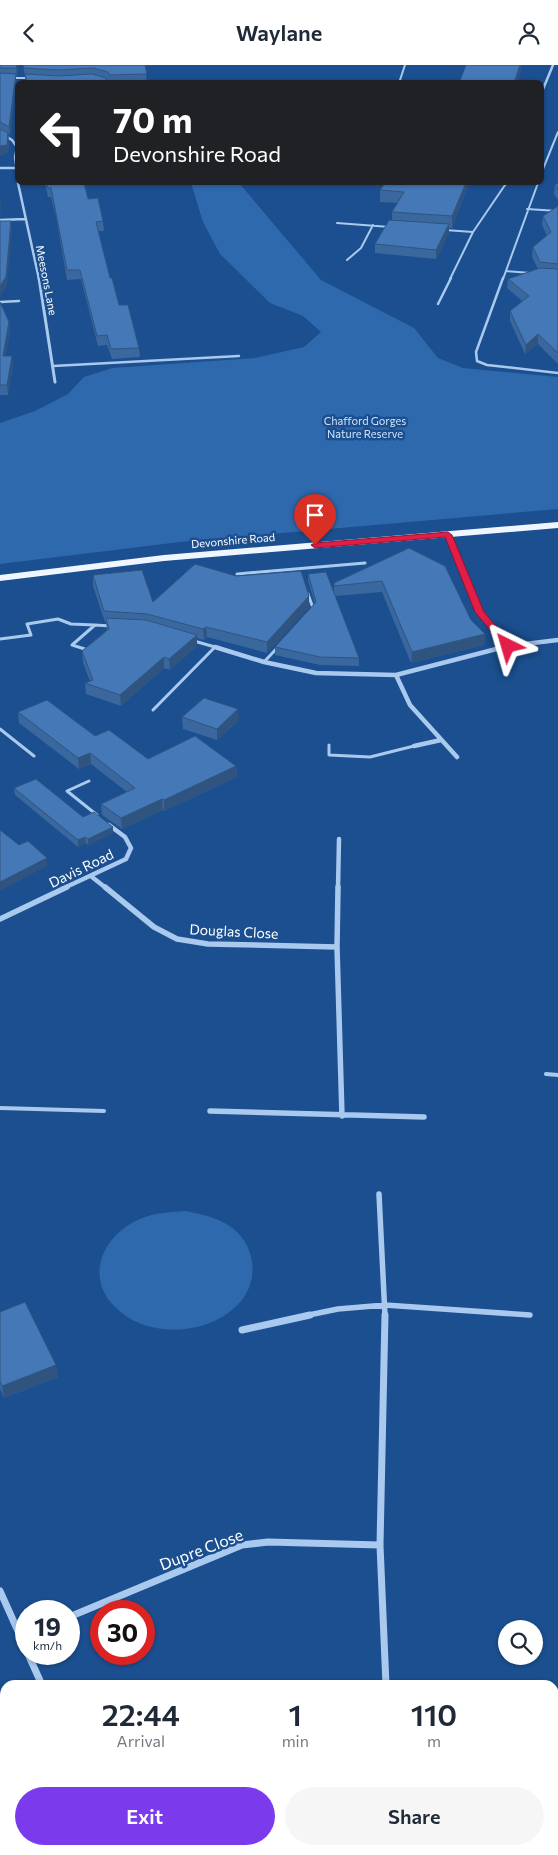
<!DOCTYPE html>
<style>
:root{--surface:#fff;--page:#f6f6f7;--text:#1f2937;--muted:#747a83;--accent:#7c3aed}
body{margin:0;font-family:Commissioner,sans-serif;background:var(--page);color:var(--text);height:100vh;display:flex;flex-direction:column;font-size:19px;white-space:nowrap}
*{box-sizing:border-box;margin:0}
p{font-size:16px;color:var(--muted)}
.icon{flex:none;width:28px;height:28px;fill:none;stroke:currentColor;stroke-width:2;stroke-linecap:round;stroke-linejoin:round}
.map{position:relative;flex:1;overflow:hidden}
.drawer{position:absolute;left:0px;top:1615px;width:559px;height:175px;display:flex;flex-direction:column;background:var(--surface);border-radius:15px 15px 0 0;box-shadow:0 1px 4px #0004}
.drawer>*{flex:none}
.hud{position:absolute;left:15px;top:15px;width:529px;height:105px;border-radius:8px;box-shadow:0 1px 4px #0004;background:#202124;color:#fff;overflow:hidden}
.controls{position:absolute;left:498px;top:1555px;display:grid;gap:10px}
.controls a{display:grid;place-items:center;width:45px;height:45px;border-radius:50%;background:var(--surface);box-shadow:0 1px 4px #0004;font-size:25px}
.speed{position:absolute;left:15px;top:1535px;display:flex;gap:10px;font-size:25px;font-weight:700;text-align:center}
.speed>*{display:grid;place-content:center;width:65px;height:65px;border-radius:50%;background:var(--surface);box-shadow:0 1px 4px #0004;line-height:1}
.speed small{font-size:12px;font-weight:400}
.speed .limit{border:8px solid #d22;background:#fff;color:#111}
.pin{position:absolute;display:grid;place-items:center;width:42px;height:42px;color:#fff;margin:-51px -21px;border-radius:50% 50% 50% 0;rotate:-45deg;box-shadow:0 0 5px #0007}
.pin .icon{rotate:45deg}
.me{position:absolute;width:55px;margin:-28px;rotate:320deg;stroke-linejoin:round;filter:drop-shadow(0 0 4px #0008)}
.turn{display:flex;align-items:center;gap:18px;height:105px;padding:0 15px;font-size:22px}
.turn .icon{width:65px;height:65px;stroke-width:2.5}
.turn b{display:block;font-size:35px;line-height:42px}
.eta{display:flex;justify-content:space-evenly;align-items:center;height:85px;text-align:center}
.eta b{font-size:30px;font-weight:600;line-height:35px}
.button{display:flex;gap:10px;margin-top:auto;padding:10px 15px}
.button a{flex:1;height:58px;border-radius:30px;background:var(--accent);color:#fff;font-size:20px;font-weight:600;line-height:58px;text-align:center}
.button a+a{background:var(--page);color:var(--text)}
header{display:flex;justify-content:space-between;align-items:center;height:65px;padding:0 15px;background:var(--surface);font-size:22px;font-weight:600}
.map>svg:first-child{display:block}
</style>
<header><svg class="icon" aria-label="back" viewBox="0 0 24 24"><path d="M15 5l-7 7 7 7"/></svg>Waylane<svg class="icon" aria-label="person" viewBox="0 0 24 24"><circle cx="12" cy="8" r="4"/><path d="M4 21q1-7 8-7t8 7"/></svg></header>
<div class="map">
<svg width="558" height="1790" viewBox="0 0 558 1790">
<rect width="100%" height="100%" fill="#1b4f8f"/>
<path fill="#2e69ad" d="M191,118h48l82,97 93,48 24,30 25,10 95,9v132l-378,33 -180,22v-141l35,-12 33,-17 16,-17 28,-9 143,-10 49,-11 17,-15 -18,-16 -33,-13 -50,-49 -17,-32z
M185,1146c15,3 29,5 43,14 26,16 33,52 13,76 -29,35 -94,39 -126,6 -31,-31 -12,-72 25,-88 14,-6 29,-7 45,-8z"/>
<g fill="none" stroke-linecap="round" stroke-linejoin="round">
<path stroke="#a9c9ee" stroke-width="2" d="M12,13h18
M399,18l6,-18
M541,109l17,-42
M527,144l31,2
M337,158l53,4
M445,165l28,2 32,-47
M347,195l14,-12 12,-23
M506,206l25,2
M450,214l23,-47
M503,214l35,-96"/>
<path stroke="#a9c9ee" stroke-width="2.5" d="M503,213l-27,74 1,9 10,4 71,8
M0,237l19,-1
M438,239l13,-26
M53,301l186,-10"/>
<path stroke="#a9c9ee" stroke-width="3" d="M237,509l128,-11
M308,529l5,14 -2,2
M0,574l31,-4 -4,-11 31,-5 13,5 24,1
M88,585l-16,-5 23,-20 16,1
M264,597l14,-15
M153,645l62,-63 -21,-6
M0,664l34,27
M329,680v10l41,2 44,-11
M89,716l-22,10 30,24"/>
<path stroke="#a9c9ee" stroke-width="4" d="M546,1009l12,1
M0,1043l104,3"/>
<path stroke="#a9c9ee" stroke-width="2.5" d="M541,29l12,-29
M0,68l12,7 5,7 -2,10 3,22
M0,103h16
M18,118l21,96
M505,120l1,-2
M0,155l25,-1"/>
<path stroke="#a9c9ee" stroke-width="3" d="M39,213l16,104
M448,469l6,15"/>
<path stroke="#a9c9ee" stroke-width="4.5" d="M508,581l50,-6
M215,582l49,15 52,11 80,2 112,-29 -28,-34 -26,-64
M396,610l14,30 47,52
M414,681l27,-6
M92,812l14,11
M64,823l62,-29 5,-11 -6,-11 -16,-12
M338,823l1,-49"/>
<path stroke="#a9c9ee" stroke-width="5.5" d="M105,822l49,40 23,12 31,5 129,3
M338,822l-1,60 5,169
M0,854l67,-32
M210,1046l214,6
M379,1129l6,122
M304,1251l34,-7 47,-4 145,10"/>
<path stroke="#a9c9ee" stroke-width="7" d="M385,1250l-5,230 6,140
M242,1265l68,-15
M0,1526l26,58
M69,1552l173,-72 26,-3 112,3
M28,1589l14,31
M554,1653h4
M94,1785v5"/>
<path fill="#f0f6ff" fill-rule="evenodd" d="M558,457v6l-394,33 -164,20v-6l164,-20z"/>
</g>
<path fill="#3a679d" d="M0,0h18l-1,11h-1v6l-6,53 -2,-1 1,8 -1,11 -8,2z
M23,0h122l2,17 -38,1 -1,-3h-2v3h-80l-1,-7z
M45,118h39l4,16 15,22 1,10h-6l12,47 9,27 20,43 1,9 -28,2 -5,-14 -9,1 -17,-67 -14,1 -11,-63 -5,-20h-3z
M385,118h84l-1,3 -16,42h-3v5l-13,26 -61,-6v-9l17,-24v-8l5,-9 -17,-1v-12z
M558,118v17l-4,-6 1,-9z
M558,141v158l-20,-20 -13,10 -15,-33v-10l12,-10 -15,-13 1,-9 30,-10 -6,-12 1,-10 14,-11 -5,-11 1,-9z
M0,237l9,20 1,10 -5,24 8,10 -5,29h-8z
M409,483l62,72 14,14 -1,11 -73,18 -29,-71 -47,4 24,62v8l-39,-1 -45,-10v-8l40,-43 -7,-23v-7l26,18v-9z
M93,510l60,27 156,-6v11l-42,46 -60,-16 -3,3 -7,-2v8l-27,24 -6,-2 -43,38 -35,-12 -1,-11 5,-2 -7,-18 -1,-12 25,-21 -1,-8h-1l-12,-36z
M18,647l77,24 53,23 88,7 1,11 -73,34 -1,-1 -41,19 -20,-14 -1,-11 26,-12 -36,-28 -12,5 -60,-46z
M182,652l57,3 -22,20 -34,-11z
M14,723l69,29 30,10v6l-25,12 -2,-2 -8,4 -63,-52z
M0,1247l58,65 -54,21 -4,-9z"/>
<path fill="#305480" d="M17,0h1l-1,11 -1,-8z
M520,0h2l-1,6 -4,12h-3z
M16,9v8l-6,53 -1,-8z
M8,68l1,9 -1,11 -8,2v-9z
M466,118h3l-1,3 -16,42v-12z
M1,134v9l-1,9v-14z
M11,156l1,9 -5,56 -7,10v-10z
M449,159v9l-13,26v-9z
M9,257l1,10 -6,34 -1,-10z
M538,269v10l-13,10 1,-9z
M12,291l1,10 -5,29 -1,-10z
M309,531v11l-42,46v-11z
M206,562l1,10 -3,3 -1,-11z
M485,569l-1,11 -73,18 1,-11z
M197,570v11l-27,24 -1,-11z
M164,592v11l-43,38 -1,-11z
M238,644l1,11 -22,20v-11z
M90,688l1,11 -12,5 -1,-11z
M236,701l1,11 -73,34v-11z
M162,734l1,11 -41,19 -1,-11z
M113,762v6l-25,12v-6z
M85,772l1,6 -8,4v-7z
M47,793v8l-47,25v-9z
M56,1300l2,12 -54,21 -2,-12z"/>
<path fill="#4478b7" stroke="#305480" d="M0,0h17l-1,3h-16z
M23,0h122l2,9 -38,1 -1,-3 -15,-4 -35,2 -34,-2z
M466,0h54l-6,18 -19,-1 -1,1h-35z
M0,8l16,1 -7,53 -9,-5z
M25,9l34,2 33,-2 14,4v5h-79z
M0,64l8,4 -1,12 -7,1z
M46,118h38l4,16 10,-1 5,23 -7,1 14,56h2l7,27h9l11,43 -28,1 -4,-14 -10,1 -17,-66h-13l-16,-82h-3z
M385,118h81l-14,33 -60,-4 12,-20 -24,-2z
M558,118v7l-3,-5z
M558,141v58l-18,-2 -7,-15 18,-15 -8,-16z
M389,155l60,4 -13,26 -61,-6z
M0,156h11l-5,56 -6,9z
M540,203l18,1v84l-20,-19 -12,11 -16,-34 19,-15 -21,-17z
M0,237l9,20 -6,34h9l-5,29h-7z
M409,483l36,18 26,54 14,14 -73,18 -30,-71 -48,5v-3z
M195,499l41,12 65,-5 8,25 -42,46 -61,-15 -3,2 -56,-15 -43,-3 -11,-36 49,-5 11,32z
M326,507l33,86 -39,-1 -45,-10 41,-45 -8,-28z
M106,553l40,2 51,15 -28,24 -5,-2 -44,38 -35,-12 8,-3 -11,-29 27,-22z
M204,633l34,11 -21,20 -35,-12z
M47,635l48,36 14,-6 39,29 47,-23 41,30 -72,34 -2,-1 -41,19 -20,-14 34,-16 -45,-35 -12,5 -60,-46z
M36,714l47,38 11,-5 19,15 -25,12 -3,-2 -7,3 -64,-52z
M0,765l19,15 9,-4 19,17 -47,24z
M25,1237l31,63 -54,21 -2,-5v-69z"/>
<path fill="#e11d48" stroke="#92132f" d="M448,467l4,3 32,77 27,32v4h-6l-30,-36 -30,-75 -130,11 -4,-3 4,-2z"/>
<g text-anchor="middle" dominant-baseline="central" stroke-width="5" stroke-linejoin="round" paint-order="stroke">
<g font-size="11" fill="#fff" stroke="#1b4f8f">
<text transform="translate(47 215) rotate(79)">Meesons Lane</text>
<text transform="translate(233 475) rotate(-5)">Devonshire Road</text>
</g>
<g font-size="11" fill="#cfe3fa" stroke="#1b4f8f">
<text x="365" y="355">Chafford Gorges<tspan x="365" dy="13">Nature Reserve</tspan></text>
</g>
<g font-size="14" fill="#fff" stroke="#1b4f8f">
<text transform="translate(81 803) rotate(-26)">Davis Road</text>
<text transform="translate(234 866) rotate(3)">Douglas Close</text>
</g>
<g font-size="16" fill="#fff" stroke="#1b4f8f">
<text transform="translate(201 1484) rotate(-21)">Dupre Close</text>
</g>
</g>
</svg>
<div class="controls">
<a><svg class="icon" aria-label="search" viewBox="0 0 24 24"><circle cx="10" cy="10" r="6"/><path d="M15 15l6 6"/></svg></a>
</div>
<div class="speed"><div>19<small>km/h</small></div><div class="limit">30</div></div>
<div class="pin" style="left:315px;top:480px;background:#d93025"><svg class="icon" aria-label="arrive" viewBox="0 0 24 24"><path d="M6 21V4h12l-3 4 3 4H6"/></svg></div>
<svg class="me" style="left:508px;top:581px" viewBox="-20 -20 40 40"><path d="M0-17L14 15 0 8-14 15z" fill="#e11d48" stroke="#fff" stroke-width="4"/></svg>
<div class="hud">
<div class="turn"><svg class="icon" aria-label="left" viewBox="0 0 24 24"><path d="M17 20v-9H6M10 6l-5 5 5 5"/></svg><div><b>70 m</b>Devonshire Road</div></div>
</div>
<section class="drawer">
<div class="eta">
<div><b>22:44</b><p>Arrival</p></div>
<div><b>1</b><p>min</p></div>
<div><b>110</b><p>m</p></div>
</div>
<div class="button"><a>Exit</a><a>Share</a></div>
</section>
</div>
